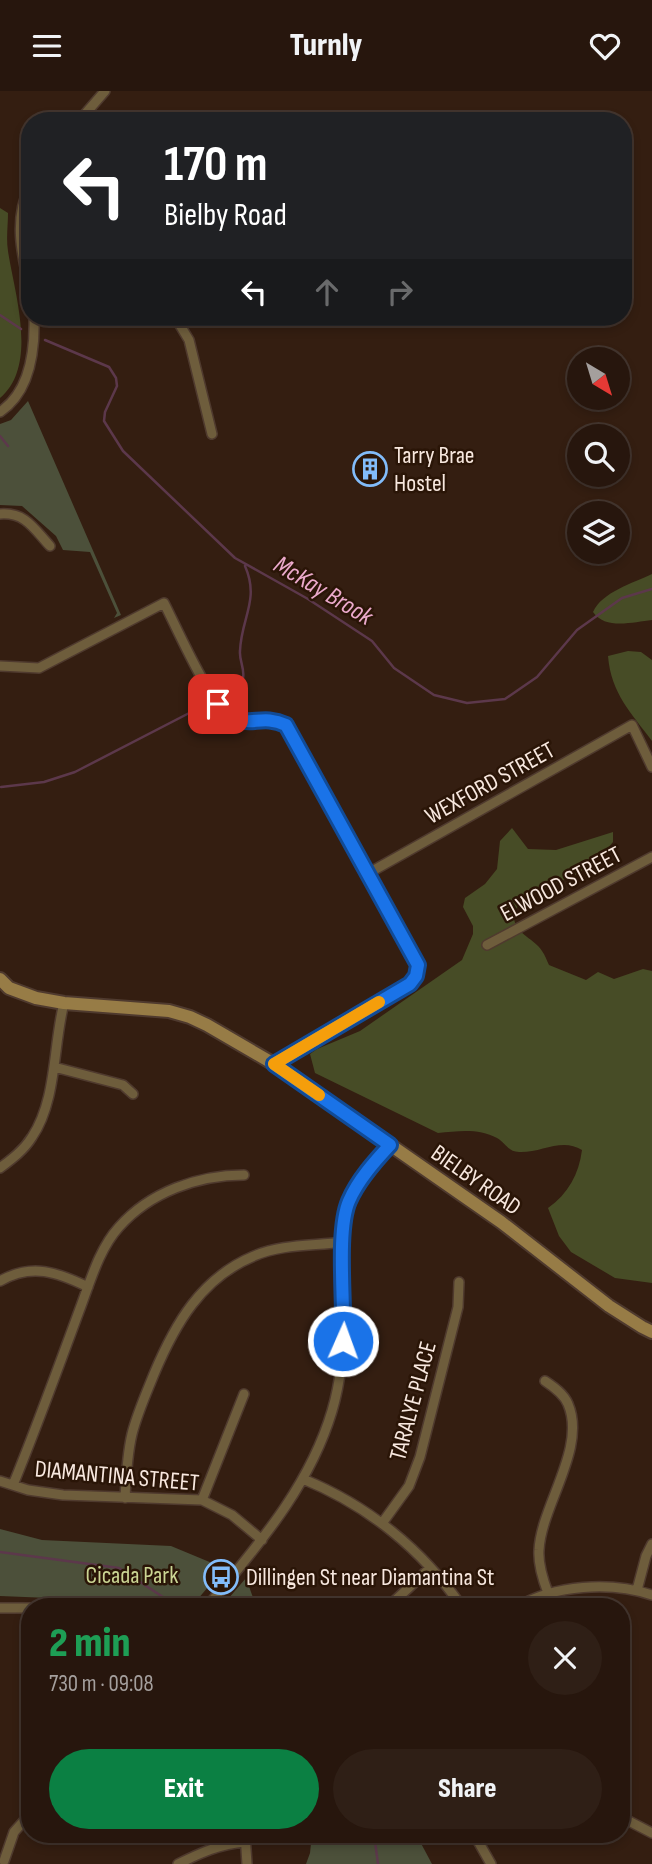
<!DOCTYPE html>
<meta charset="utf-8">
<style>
:root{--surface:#27160d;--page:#2f1f16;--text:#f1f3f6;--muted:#a49f9d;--line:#43352e;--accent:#0b8043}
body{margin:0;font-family:"Sofia Sans Condensed",sans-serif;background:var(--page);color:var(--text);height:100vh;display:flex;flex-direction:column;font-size:26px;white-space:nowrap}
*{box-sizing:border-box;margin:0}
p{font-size:23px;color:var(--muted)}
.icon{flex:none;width:38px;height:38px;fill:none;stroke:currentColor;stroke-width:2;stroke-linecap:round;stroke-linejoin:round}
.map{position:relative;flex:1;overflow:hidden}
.side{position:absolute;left:21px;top:1507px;width:609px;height:245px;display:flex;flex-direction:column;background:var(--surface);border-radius:28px;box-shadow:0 4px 10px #0003,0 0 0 2px var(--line)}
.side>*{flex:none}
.hud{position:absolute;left:21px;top:21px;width:611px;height:214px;border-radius:28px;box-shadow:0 4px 10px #0003,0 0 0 2px var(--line);background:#202124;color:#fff;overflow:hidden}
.needle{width:46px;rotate:142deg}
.fabs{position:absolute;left:567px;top:256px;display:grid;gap:14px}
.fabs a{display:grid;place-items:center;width:63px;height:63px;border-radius:50%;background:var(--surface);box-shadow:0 4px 10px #0003,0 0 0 2px var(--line);font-size:35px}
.pin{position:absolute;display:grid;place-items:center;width:60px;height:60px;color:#fff;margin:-30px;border-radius:14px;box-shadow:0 4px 10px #0006}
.me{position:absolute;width:77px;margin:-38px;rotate:2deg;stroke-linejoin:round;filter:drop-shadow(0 0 5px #0008)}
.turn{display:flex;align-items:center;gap:24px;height:147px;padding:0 28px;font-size:32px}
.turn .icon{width:91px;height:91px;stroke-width:2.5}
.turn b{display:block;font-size:49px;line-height:60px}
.lanes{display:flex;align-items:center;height:66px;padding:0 28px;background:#0003;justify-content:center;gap:35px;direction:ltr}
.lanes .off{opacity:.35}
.round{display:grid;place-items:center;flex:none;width:74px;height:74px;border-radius:37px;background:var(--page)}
.overview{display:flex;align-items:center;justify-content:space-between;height:119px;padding:0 28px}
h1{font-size:42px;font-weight:800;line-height:52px;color:#1e9e55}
.primary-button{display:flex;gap:14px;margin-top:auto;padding:14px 28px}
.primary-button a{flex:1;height:80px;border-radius:42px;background:var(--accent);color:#fff;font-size:28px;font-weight:800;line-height:80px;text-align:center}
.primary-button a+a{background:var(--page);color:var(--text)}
header{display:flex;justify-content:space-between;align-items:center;height:91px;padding:0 28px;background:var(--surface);font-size:32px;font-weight:800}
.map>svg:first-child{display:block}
</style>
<header><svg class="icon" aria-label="menu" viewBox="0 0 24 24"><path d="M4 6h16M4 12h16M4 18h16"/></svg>Turnly<svg class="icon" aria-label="heart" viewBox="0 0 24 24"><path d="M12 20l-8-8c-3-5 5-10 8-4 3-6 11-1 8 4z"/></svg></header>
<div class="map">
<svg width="652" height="1773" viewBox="0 0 652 1773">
<rect width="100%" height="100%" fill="#341e11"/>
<path fill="#4c503a" d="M28,310l93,214 -7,3 3,-5 -27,-61 -27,-2 -7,-14 -34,-30 -22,-1v-81l11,-4z
M0,1438l42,11 129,6 53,22 -32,38h-67l-11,-4 -40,-3 -74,-3z
M246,1487l10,28h-34z
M312,1743h104l16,30h-126l4,-11z"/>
<path fill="#474c26" d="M0,117l8,5c0,12 -2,26 0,38 6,41 31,114 -8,147z
M652,483v46c-19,2 -47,10 -59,-8 9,-20 40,-29 59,-38z
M628,560l13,1 11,8v81c-21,-28 -41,-48 -44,-85z
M512,737l16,21 28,1 57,-18v10c-10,13 -22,23 -36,32 -15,9 -66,22 -63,45 3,16 21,20 28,32 3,4 5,10 7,14l37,15 12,-8 16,7 29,-10 9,2v312l-37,-5 -44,-26 -12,-16 -11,-28c20,-14 31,-34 34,-58 -20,-13 -41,3 -63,2 -11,0 -13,-9 -22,-14 -18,-10 -39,-7 -59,-5l-123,-60 -5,-19 7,-5 43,-18 102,-71 11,-26v-8l-10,-19 2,-9 20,-14 12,-15 3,-28z"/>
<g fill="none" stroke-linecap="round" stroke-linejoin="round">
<path stroke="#5c384b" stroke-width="2.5" d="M0,224l21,14
M45,249l64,27 7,11 1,8 -12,26 -1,9 19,30 112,107 73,41 64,42 22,27 40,27 33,8 38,-4 32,-22 40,-47 45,-32 30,-9
M0,345l8,10
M1,696l43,-5 31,-10 153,-79c6,-5 13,-8 15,-15 2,-9 -4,-18 -3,-27 1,-33 20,-51 5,-85
M0,1461l119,16 59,39
M374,1743l4,30"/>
<g stroke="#4f3a2e" stroke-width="12">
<path id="street" d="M79,30l26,-30
M30,95c-17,33 -8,70 0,104
M175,226l14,23 23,94
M0,321c30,-20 35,-62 34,-95
M0,423c26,-2 34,15 50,32
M0,575l39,2 125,-65c13,25 47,104 69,116 17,9 34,-3 53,6l132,241 -2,10 -6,8 -136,80
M367,783l265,-149 20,42
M487,854l165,-88
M54,976l69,18 10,9
M0,1077c12,-9 24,-18 32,-31 25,-37 21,-92 32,-134
M0,1190c32,-18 57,-9 88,6
M545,1290c9,6 19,13 23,23 19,44 -27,102 -29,146 -1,14 4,30 9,43
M303,1388c64,26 119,70 159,128
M0,1390l28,9 35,5 139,5 30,15 30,25
M13,1394c23,-56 44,-114 65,-171 11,-28 20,-64 41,-87 31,-35 79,-52 125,-52
M125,1407c1,-21 2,-43 7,-64 5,-20 14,-40 22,-60 21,-50 47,-96 100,-118 27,-12 59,-10 89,-14
M202,1409l42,-106
M383,1431l26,-36 11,-29 38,-150 1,-25
M637,1499l9,-34 6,-12
M207,1516c50,-61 102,-119 125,-196 11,-37 13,-77 12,-116 -1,-29 -6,-61 4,-90 7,-22 27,-43 42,-60
M388,1516l42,-39
M517,1516c38,-22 93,-26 135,-12
M0,1517h30
M621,1726l31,16
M245,1743l2,30
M474,1743l17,30
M4,1770l10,-29 16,-18
M178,1773c22,-11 42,-20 67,-22"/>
</g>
<g stroke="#4f3a2e" stroke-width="16">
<path id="secondary" d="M0,888l9,9 27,10 28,5 105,8 21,6 17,8 67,39 227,158 108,84 33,21 10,5"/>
</g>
<use href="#street" stroke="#6e5d3c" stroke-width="9"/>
<use href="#secondary" stroke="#977c46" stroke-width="12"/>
</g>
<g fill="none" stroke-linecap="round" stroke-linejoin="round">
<g stroke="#114b97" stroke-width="18">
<path id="route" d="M218,613c27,32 38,7 68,21l132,240 -2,11 -6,8 -136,80 116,81c-15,16 -32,35 -41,56 -13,30 -4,104 -6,140"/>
</g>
<use href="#route" stroke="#1a73e8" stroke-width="12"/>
<path stroke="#f59e0b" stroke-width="12" d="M319,1004l-45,-31 105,-62"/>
</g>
<defs>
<g id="building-ring" transform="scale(1.75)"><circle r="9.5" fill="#2a1507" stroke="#82bcfa" stroke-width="1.5"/><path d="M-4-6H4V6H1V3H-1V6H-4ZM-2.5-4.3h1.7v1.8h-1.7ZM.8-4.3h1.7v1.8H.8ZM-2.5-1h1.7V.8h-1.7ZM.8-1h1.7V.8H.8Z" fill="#82bcfa"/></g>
<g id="bus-ring" transform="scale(1.75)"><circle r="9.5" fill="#2a1507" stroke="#82bcfa" stroke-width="1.5"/><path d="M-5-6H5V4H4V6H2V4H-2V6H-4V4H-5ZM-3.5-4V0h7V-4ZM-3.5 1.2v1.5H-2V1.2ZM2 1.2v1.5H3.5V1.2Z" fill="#82bcfa"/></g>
</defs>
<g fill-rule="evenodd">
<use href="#building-ring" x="370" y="378"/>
<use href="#bus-ring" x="221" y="1486"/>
</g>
<g text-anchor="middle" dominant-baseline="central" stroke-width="5" stroke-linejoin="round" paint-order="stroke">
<g font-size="24" fill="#f8e8df" stroke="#2a1507" text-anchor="start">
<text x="394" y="364">Tarry Brae<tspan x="394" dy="28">Hostel</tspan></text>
<text x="246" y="1486">Dillingen St near Diamantina St</text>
</g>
<g font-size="24" fill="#f8e8df" stroke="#2a1507">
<text transform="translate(490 692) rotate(-29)">WEXFORD STREET</text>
<text transform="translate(561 793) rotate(-28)">ELWOOD STREET</text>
<text transform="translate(476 1089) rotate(35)">BIELBY ROAD</text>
<text transform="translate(413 1310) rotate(-75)">TARALYE PLACE</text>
<text transform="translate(117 1385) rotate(5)">DIAMANTINA STREET</text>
</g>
<g font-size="24" fill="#cbd593" stroke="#2a1507">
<text x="132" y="1484">Cicada Park</text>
</g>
<g font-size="26" font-style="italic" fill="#eba9cb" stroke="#2a1507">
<text transform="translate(323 500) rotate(31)">McKay Brook</text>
</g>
</g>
</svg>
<div class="fabs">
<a><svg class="needle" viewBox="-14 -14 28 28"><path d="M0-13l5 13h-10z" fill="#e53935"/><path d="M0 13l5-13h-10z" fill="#a49f9d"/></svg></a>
<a><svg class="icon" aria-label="search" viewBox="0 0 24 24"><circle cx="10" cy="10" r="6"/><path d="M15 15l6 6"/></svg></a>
<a><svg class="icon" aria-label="layers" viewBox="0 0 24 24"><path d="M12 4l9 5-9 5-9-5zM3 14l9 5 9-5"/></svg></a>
</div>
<div class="pin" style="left:218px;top:613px;background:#d93025"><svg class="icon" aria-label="arrive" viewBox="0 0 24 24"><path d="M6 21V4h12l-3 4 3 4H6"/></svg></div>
<svg class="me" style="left:343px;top:1250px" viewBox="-20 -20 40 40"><circle r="17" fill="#1a73e8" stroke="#fff" stroke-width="3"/><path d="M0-11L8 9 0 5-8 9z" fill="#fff"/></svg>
<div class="hud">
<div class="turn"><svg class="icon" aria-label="left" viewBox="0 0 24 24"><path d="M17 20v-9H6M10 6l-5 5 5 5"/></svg><div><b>170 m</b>Bielby Road</div></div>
<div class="lanes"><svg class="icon" aria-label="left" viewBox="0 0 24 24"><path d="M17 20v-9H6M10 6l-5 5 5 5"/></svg><svg class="icon off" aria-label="ahead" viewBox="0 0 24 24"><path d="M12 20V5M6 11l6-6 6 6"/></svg><svg class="icon off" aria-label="right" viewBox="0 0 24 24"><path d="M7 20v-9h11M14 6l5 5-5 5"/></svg></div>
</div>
<section class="side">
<div class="overview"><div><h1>2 min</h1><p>730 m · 09:08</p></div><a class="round"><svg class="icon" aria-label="close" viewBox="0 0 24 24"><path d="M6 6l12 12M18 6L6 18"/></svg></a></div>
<div class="primary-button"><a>Exit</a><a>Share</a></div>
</section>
</div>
